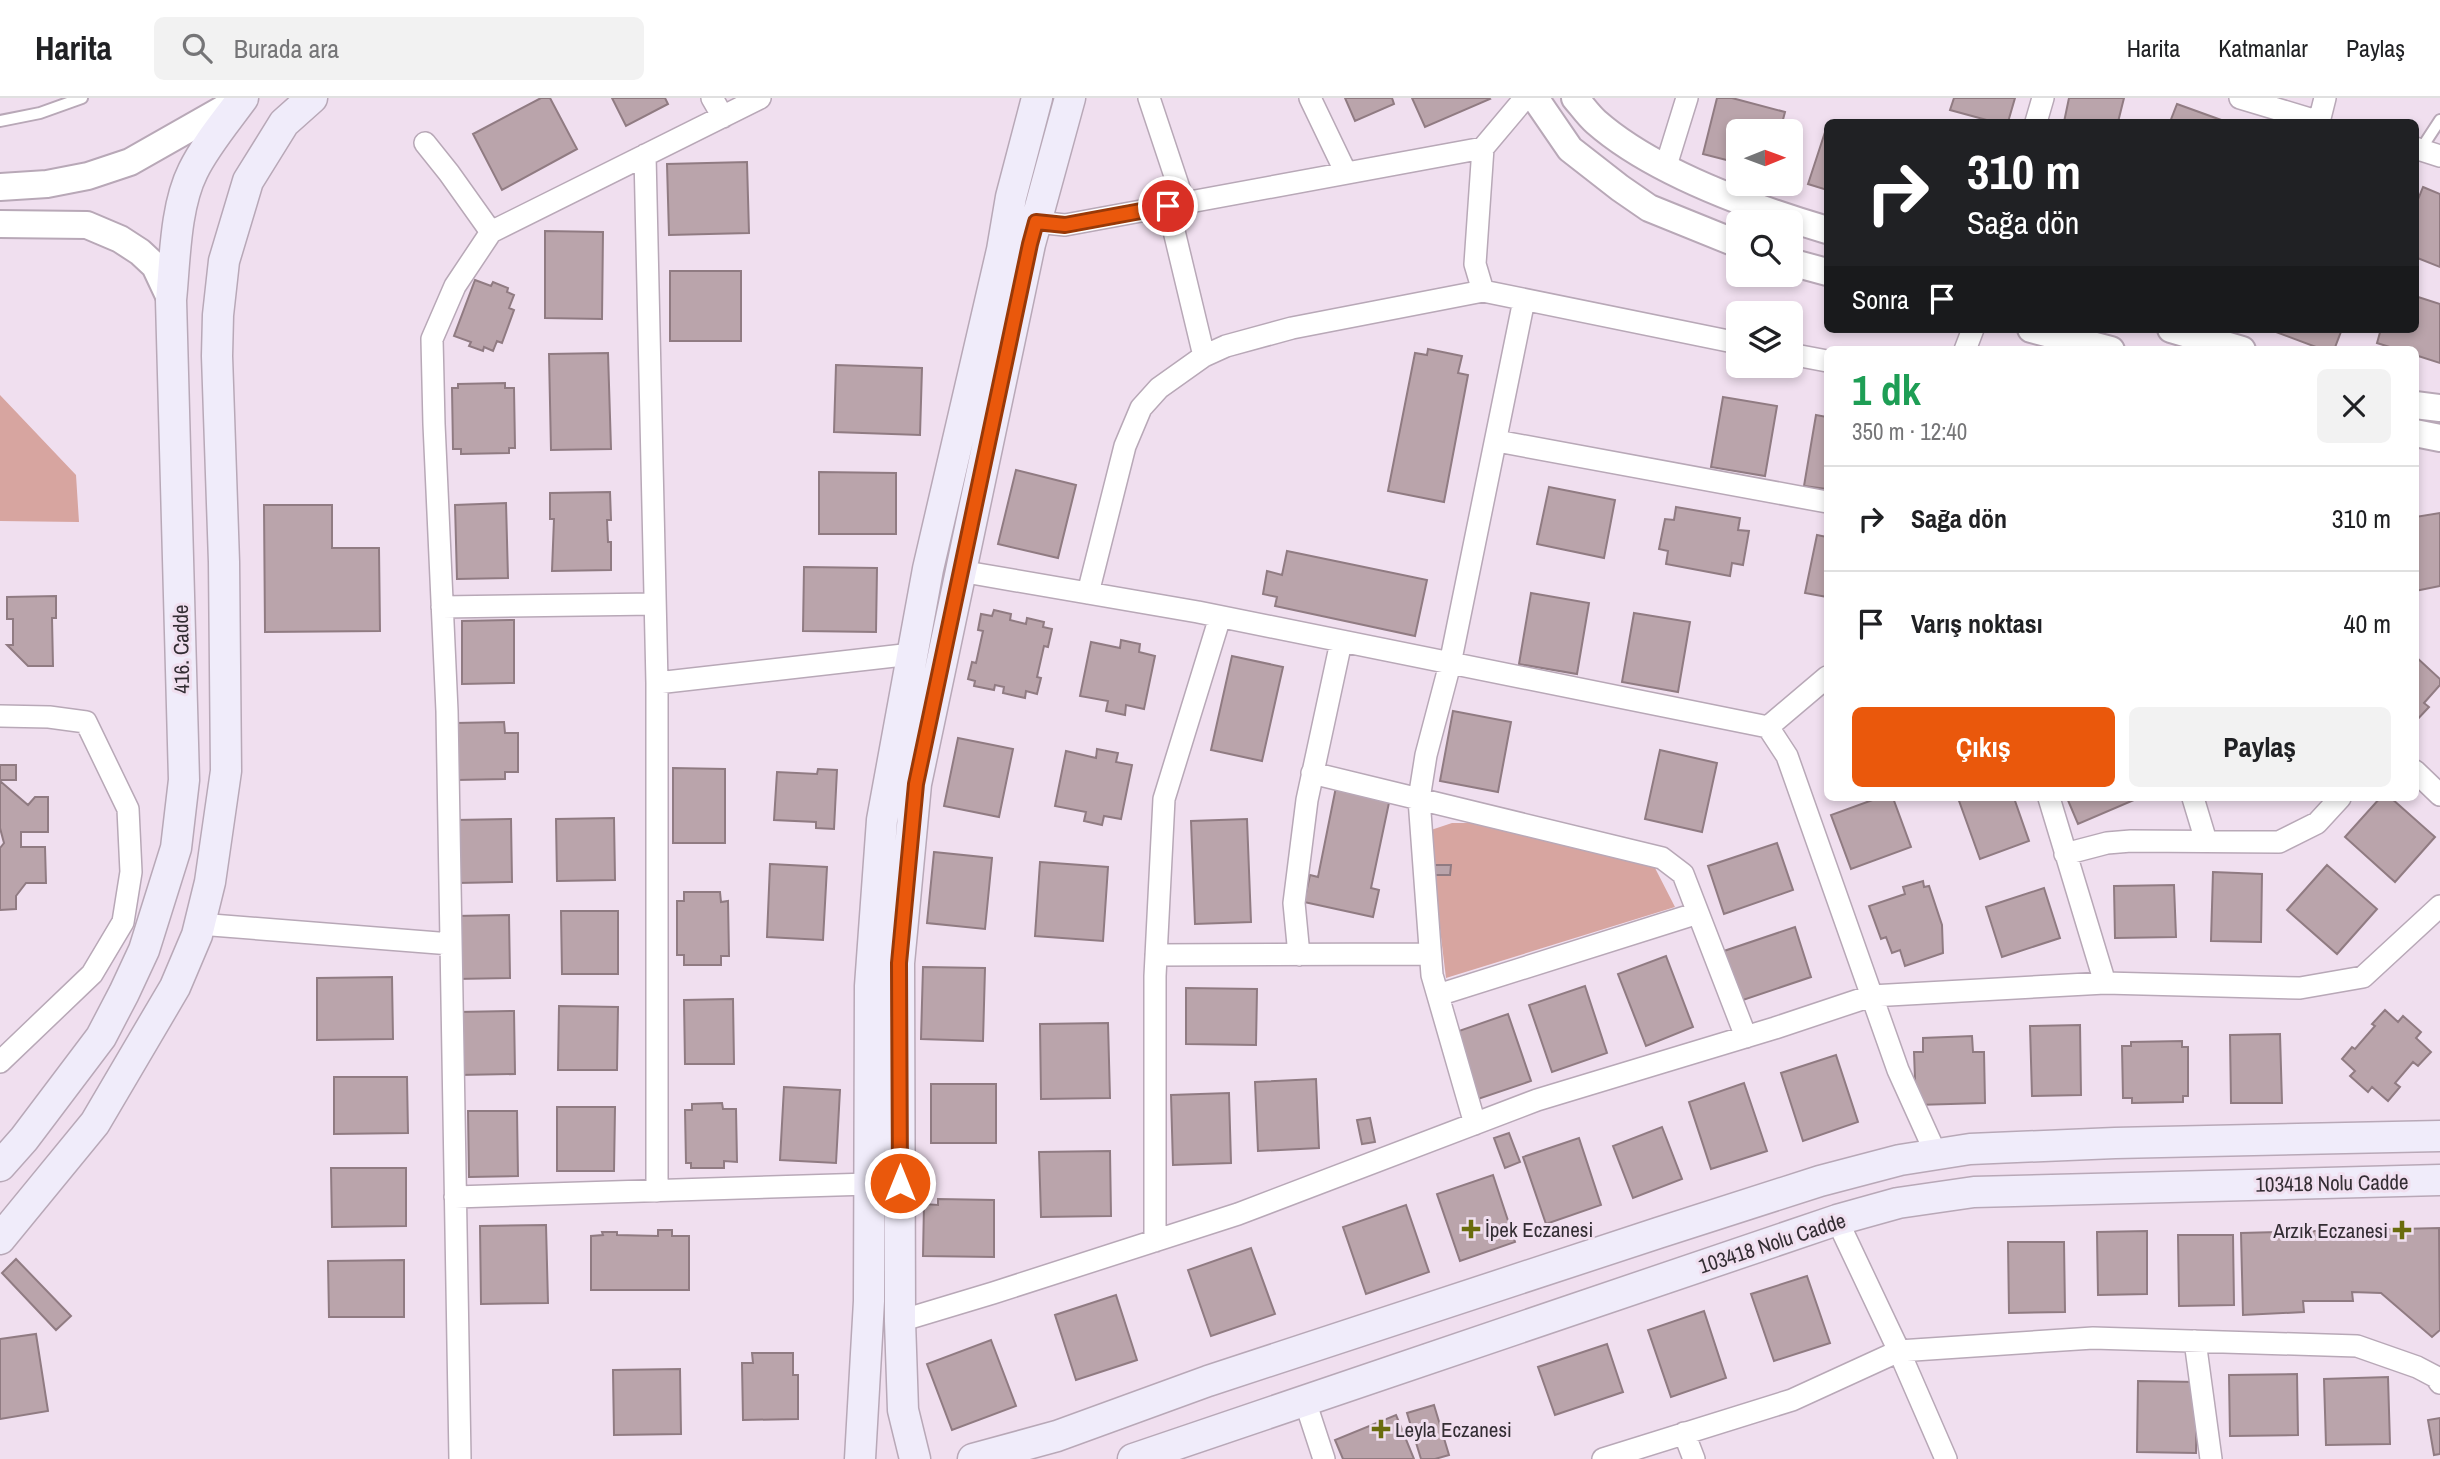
<!DOCTYPE html>
<html lang="tr">
<meta charset="utf-8">
<style>
:root{--surface:#fff;--page:#f2f2f2;--text:#202124;--muted:#757577;--line:#e0e0e0;--accent:#ea580c}
body{margin:0;font-family:"Archivo Narrow",sans-serif;background:var(--page);color:var(--text);height:100vh;display:flex;flex-direction:column;font-size:26px;white-space:nowrap}
*{box-sizing:border-box;margin:0}
p{font-size:23px;color:var(--muted)}
.icon{flex:none;width:38px;height:38px;fill:none;stroke:currentColor;stroke-width:2;stroke-linecap:round;stroke-linejoin:round}
.map{position:relative;flex:1;overflow:hidden}
.side{position:absolute;left:1824px;top:248px;width:595px;height:455px;display:flex;flex-direction:column;background:var(--surface);border-radius:10px;box-shadow:0 4px 10px #0003}
.side>*{flex:none}
.banner{position:absolute;left:1824px;top:21px;width:595px;height:214px;border-radius:10px;box-shadow:0 4px 10px #0003;background:#202124;color:#fff;overflow:hidden}
.needle{width:46px;rotate:89deg}
.fabs{position:absolute;left:1726px;top:21px;display:grid;gap:14px}
.fabs a{display:grid;place-items:center;width:77px;height:77px;border-radius:10px;background:var(--surface);box-shadow:0 4px 10px #0003;font-size:35px}
.pin{position:absolute;display:grid;place-items:center;width:60px;height:60px;color:#fff;margin:-30px;border:4px solid #fff;border-radius:50%;box-shadow:0 2px 7px #0007}
.me{position:absolute;width:77px;margin:-38px;rotate:0deg;stroke-linejoin:round;filter:drop-shadow(0 0 5px #0008)}
.turn{display:flex;align-items:center;gap:24px;height:147px;padding:0 28px;font-size:32px}
.turn .icon{width:91px;height:91px;stroke-width:2.5}
.turn b{display:block;font-size:49px;line-height:60px}
.then{display:flex;align-items:center;height:66px;padding:0 28px;background:#0003;gap:14px;font-size:26px}
.round{display:grid;place-items:center;flex:none;width:74px;height:74px;border-radius:10px;background:var(--page)}
.overview{display:flex;align-items:center;justify-content:space-between;height:119px;padding:0 28px}
h1{font-size:42px;font-weight:800;line-height:52px;color:#1e9e55}
.cta{display:flex;gap:14px;margin-top:auto;padding:14px 28px}
.cta a{flex:1;height:80px;border-radius:10px;background:var(--accent);color:#fff;font-size:28px;font-weight:800;line-height:80px;text-align:center}
.cta a+a{background:var(--page);color:var(--text)}
ul{padding:0;list-style:none}
li{display:flex;align-items:center;gap:21px;height:105px;padding:0 28px;border-top:2px solid var(--line)}
li div{flex:1}
li b{display:block;font-size:26px}
li em{font-style:normal}
header{display:flex;align-items:center;gap:42px;box-sizing:border-box;height:98px;padding:0 35px;background:var(--surface);border-bottom:2px solid var(--line)}
header strong{font-size:33px}
nav{display:flex;gap:38px;margin-inline-start:auto;font-size:24px}
.search{width:490px;height:63px;background:var(--page);display:flex;align-items:center;gap:18px;box-sizing:border-box;padding:0 24px;border-radius:10px;color:var(--muted);font-size:26px}
.map>svg:first-child{display:block}
</style>
<header>
<strong>Harita</strong>
<div class="search"><svg class="icon" aria-label="search" viewBox="0 0 24 24"><circle cx="10" cy="10" r="6"/><path d="M15 15l6 6"/></svg>Burada ara</div>
<nav><a>Harita</a><a>Katmanlar</a><a>Paylaş</a></nav>
</header>
<div class="map">
<svg width="2440" height="1361" viewBox="0 0 2440 1361">
<rect width="100%" height="100%" fill="#f0dfef"/>
<path fill="#d7a5a0" d="M0,297l76,80 3,47 -79,-1z
M1452,725h22l180,43 21,41 -229,71 -18,-147z"/>
<path fill="#baa4ab" stroke="#907b82" stroke-width="2" d="M541,0h9l27,51 -75,41 -29,-56z
M612,0h53l3,6 -42,22z
M1345,0h47l2,6 -39,17z
M1412,0h77l1,1 -65,28z
M1717,0h15l53,14 -5,19h-42v32l-35,-9z
M1954,0h61l-7,24h-14l-44,-12z
M2069,0h55l-6,24h-54z
M2177,6l47,17 -1,1h-53z
M1827,28v64l-19,-6z
M747,64l2,71 -80,2 -2,-71z
M2423,89l17,7v73l-25,-10v-50z
M545,133l58,1 -1,87 -57,-1z
M670,173h71v70h-71z
M475,182l16,6 2,-4 15,6 -1,4 7,3 -5,13 5,2 -12,33 -5,-2 -4,10 -9,-4 -1,4 -14,-5 2,-4 -17,-6z
M2415,198l25,8v59l-25,-8v-5h-16l-22,-7 4,-14h34z
M2268,231h74l-8,21h-10z
M1428,251l34,7 -4,17 10,2 -24,127 -56,-11 27,-138 12,2z
M608,255l3,96 -60,1 -2,-96z
M836,267l86,3 -2,67 -86,-3z
M505,285v5h9l1,60h-6v5l-48,1v-5h-8l-1,-61h6v-4z
M1723,299l54,9 -12,70 -54,-9z
M1816,317l11,2v72l-23,-3z
M1016,372l60,15 -18,73 -60,-14z
M819,374l77,1v61h-77z
M1549,389l66,13 -11,58 -67,-14z
M610,394l1,28h-4l1,22h3v28l-59,1 2,-52h-4v-26z
M506,405l2,75 -51,1 -2,-74z
M264,407h68v43h47l1,83 -115,1z
M1676,409l64,11 -2,12 11,1 -6,34 -11,-2 -2,13 -64,-12 2,-13 -9,-2 6,-30 9,1z
M2440,415v73l-25,5v-74z
M1817,437l10,2v60l-22,-4z
M1287,453l140,29 -12,56 -140,-30 2,-9 -14,-3 4,-23 15,4z
M804,469l73,1 -1,64 -73,-1z
M1531,495l58,10 -12,71 -58,-10z
M56,498v22h-4l1,48h-25l-21,-21h6v-26h-6v-22z
M994,512l17,4 -1,6 16,4 1,-6 17,4 -1,5 9,2 -4,18 -4,-1 -7,31 4,1 -4,16 -11,-3 -1,7 -22,-5 1,-6 -9,-2 -1,5 -20,-4 1,-5 -7,-2 4,-17 4,1 7,-32 -5,-1 3,-16 11,2z
M1634,515l56,9 -12,70 -56,-10z
M514,522v63l-52,1v-63z
M1121,542l19,4 -1,8 16,4 -11,53 -18,-4 -1,10 -19,-4 2,-10 -28,-5 11,-54 29,6z
M1232,558l51,11 -21,94 -51,-11z
M2415,558l25,23v6l-16,18 5,4 -14,15z
M1453,613l58,11 -13,70 -58,-11z
M504,624l1,11h13v39h-13v7l-48,1 -1,-57z
M958,640l55,11 -14,68 -55,-11z
M1097,651l21,4 -2,9 16,3 -11,54 -17,-3 -2,9 -18,-4 2,-9 -31,-6 11,-55 30,7z
M1660,652l57,13 -15,69 -57,-13z
M0,667h16v15h-16z
M673,670l52,1v74h-52z
M818,671l19,1 -3,59 -18,-1v-6l-42,-2 3,-48 40,2z
M0,683l28,24 7,-8h13v35h-27v15h24l1,36h-20l-10,13v13l-16,1v-62l4,-5 -4,-15z
M1336,689l54,11 -19,90 8,2 -6,27 -69,-15 6,-27 8,2z
M1878,700h15l18,49 -60,22 -20,-54z
M1958,700h56l15,43 -49,18z
M2067,700h66l1,2 -56,24z
M2380,700h11l44,39 -40,45 -50,-45z
M614,720l1,62 -58,1 -1,-62z
M511,721l1,63 -55,1 -1,-63z
M1247,721l4,103 -56,2 -4,-103z
M1777,745l16,47 -69,24 -16,-48z
M934,754l58,6 -7,71 -58,-6z
M1040,764l68,5 -5,74 -68,-5z
M770,766l57,3 -4,73 -56,-3z
M1435,767h16l-1,10h-15z
M2327,767l50,44 -40,45 -50,-44z
M2213,774l49,2 -1,68 -50,-1z
M1923,783l1,6 5,-1 13,39 1,28 -38,13 -5,-16 -8,3 -6,-16 -5,2 -12,-33 36,-12 -2,-7z
M2174,787l2,52 -61,1 -1,-52z
M2044,790l16,50 -58,19 -16,-50z
M684,794h36l1,10 7,-1 1,55h-8v9h-37v-10h-7v-54h7z
M561,813h57v63h-56z
M509,817l1,63 -54,1 -1,-63z
M1795,829l16,50 -71,24 -16,-50z
M1666,858l27,71 -47,19 -28,-72z
M923,869l62,1 -2,73 -62,-2z
M392,879l1,62 -76,1v-62z
M1585,888l22,67 -55,19 -23,-67z
M1186,890l71,1 -1,56 -70,-1z
M733,901l1,65h-49l-1,-64z
M559,908l59,1 -1,63h-59z
M2385,912l13,12 5,-6 18,16 -5,6 15,14 -13,14 -5,-4 -18,21 5,4 -12,14 -16,-14 -4,5 -18,-16 5,-5 -13,-12 10,-12 3,2 20,-23 -3,-2z
M514,913l1,63 -56,1 -1,-63z
M1508,916l23,67 -56,19 -22,-67z
M1108,925l2,75 -69,1 -1,-75z
M2080,927l1,70 -49,1 -2,-70z
M2280,936l2,69h-51l-1,-68z
M1972,938l1,16h11l1,51 -69,2 -2,-53h9v-14z
M2182,943v6h6v49h-5v6l-51,1v-5h-9l-1,-52h9v-4z
M1836,957l22,67 -55,19 -22,-68z
M334,979h73l1,56 -74,1z
M1316,981l3,69 -61,3 -3,-69z
M1744,985l23,68 -56,18 -22,-67z
M931,986h65v59h-65z
M784,989l56,3 -4,73 -56,-3z
M1229,995l2,70 -58,2 -2,-70z
M722,1005l1,6h13l1,53 -13,-1v7h-33v-5h-5l-1,-53h7v-6z
M557,1009h58l-1,64h-57z
M468,1013h49l1,65 -49,1z
M1370,1020l5,24 -13,2 -5,-24z
M1662,1029l20,52 -49,19 -20,-52z
M1509,1035l11,29 -15,6 -11,-30z
M1579,1040l22,67 -55,19 -23,-67z
M1110,1053l1,65 -70,1 -2,-65z
M331,1070h75v58l-74,1z
M1493,1077l22,67 -55,19 -23,-67z
M938,1101l56,1v57l-71,-1 1,-52 14,1z
M1406,1107l23,67 -63,22 -23,-67z
M546,1127l2,78 -67,1 -1,-78z
M2439,1130l1,102 -8,7 -51,-44 -29,-1 1,9h-50l1,11 -61,3 -2,-82z
M658,1132h14v6h17v54h-98v-54l12,-1 -1,-3h15v3l41,1z
M2147,1133v63l-49,1 -1,-63z
M2178,1137h55l1,70 -55,1z
M2008,1144h56l1,70 -56,1z
M1251,1150l24,66 -64,22 -23,-66z
M16,1161l55,57 -15,14 -54,-57z
M404,1162v57h-75l-1,-56z
M1807,1178l23,67 -56,18 -23,-67z
M1116,1197l21,65 -61,20 -21,-65z
M1704,1213l22,67 -55,19 -23,-67z
M36,1236l12,77 -48,8v-80z
M991,1242l25,66 -64,24 -25,-66z
M1607,1246l16,48 -68,23 -17,-48z
M752,1255h41v22h5v44l-55,1 -1,-57h11z
M680,1271l1,65 -67,1 -1,-65z
M2297,1276l1,61 -68,1 -1,-61z
M2388,1279l2,67 -64,1 -2,-66z
M2138,1283l59,1 -1,71 -59,-1z
M1434,1307l15,50 -14,4h-14l-14,-46z
M1396,1317l18,44h-71l-8,-19z
M2440,1320v36l-6,1 -6,-35z"/>
<g fill="none" stroke-linecap="round" stroke-linejoin="round">
<g stroke="#b8a8b7" stroke-width="14">
<path id="service" d="M0,23l40,-8 42,-15
M2421,51l19,-29"/>
</g>
<g stroke="#b8a8b7" stroke-width="24">
<path id="minor" d="M712,0l11,19
M1149,0l35,105
M1310,0l36,75
M2240,0l80,24
M2036,24l7,-24
M2319,24l6,-24
M425,45l24,30 42,59
M2415,50l25,8
M645,57l12,528v508
M1665,71l22,-71
M1168,108l36,150
M1036,124l29,3 418,-77
M1483,193l-8,-27 8,-116 42,-50
M1965,252l8,-21
M1790,256l37,7
M1497,343l330,61
M960,473l238,41 570,115 19,29 111,314 38,84
M1088,495l37,-147 16,-38 18,-20 45,-32 22,-10 66,-18 191,-37 255,52
M442,509l213,-3
M657,585l255,-29
M0,618l49,1 37,5 42,87 3,63 -8,50 -31,52 -92,88
M1768,629l59,-50
M2415,673l25,24
M1312,675l350,85 21,16 63,163
M2049,700l56,185
M2193,700l13,43
M2065,756l42,-11 24,-2 148,1 38,-19 23,-25
M199,826l252,20
M1156,857l274,-1
M1299,857l-5,-52 13,-103 34,-158
M1438,897l260,-82
M1475,1026l-43,-149 -13,-176 7,-44 24,-91 74,-364
M455,1099l414,-13
M1837,1122l62,131 47,108
M1155,1143v-265l9,-177 56,-182
M900,1223l93,-28 245,-79 299,-114 238,-72 96,-32 234,-13 195,5 63,-11 77,-71
M2195,1243l16,118
M1305,1303l19,58
M1684,1335l10,26
M460,1361l-13,-748 -13,-287 -2,-85 23,-53 36,-54 269,-134
M1603,1361l189,-59 107,-49 194,-13 264,8 60,21 19,10 4,6"/>
</g>
<g stroke="#b8a8b7" stroke-width="30">
<path id="tertiary" d="M1535,0l35,51 50,39 29,20 89,36
M1575,0c7,8 13,17 21,24 58,51 157,86 231,108
M0,89l47,-3 41,-8 42,-14 111,-63
M0,126l87,1 33,14 20,13 15,14 16,34
M1790,164l37,10
M2031,231l80,21
M2171,231l71,21
M2415,307l25,3
M2415,335l25,5"/>
</g>
<g stroke="#b8a8b7" stroke-width="33">
<path id="secondary" d="M0,1068l24,-27 77,-102 23,-44 20,-43 32,-102 8,-68 -13,-480c4,-40 4,-93 22,-129 12,-25 34,-51 50,-73
M0,1141l95,-116 80,-136 22,-52 13,-53 16,-111 -2,-209 -7,-206 1,-41 6,-54 24,-80 36,-58 28,-25
M860,1361l9,-158 1,-315 12,-166 46,-251 74,-319 9,-53 26,-99
M915,1361l-12,-49 -3,-89 -1,-358 17,-179 114,-540 40,-146
M973,1361l84,-23 151,-55 450,-148 162,-52 80,-21 70,-11 145,-6 325,-7
M1133,1361l704,-239 61,-17 76,-11 466,-12"/>
</g>
<use href="#service" stroke="#fff" stroke-width="10"/>
<use href="#minor" stroke="#fff" stroke-width="21"/>
<use href="#tertiary" stroke="#fff" stroke-width="26"/>
<use href="#secondary" stroke="#f0ecfa" stroke-width="30"/>
</g>
<g fill="none" stroke-linecap="round" stroke-linejoin="round">
<g stroke="#983908" stroke-width="18">
<path id="route" d="M900,1085l-1,-220 17,-179 114,-540 6,-22 29,3 103,-19"/>
</g>
<use href="#route" stroke="#ea580c" stroke-width="12"/>
</g>
<g fill="#6a6c0d" stroke="#f0dfef" stroke-width="2.5">
<path d="M1467.5 1120.5h7v7h7v7h-7v7h-7v-7h-7v-7h7z"/>
<path d="M2398.5 1121.5h7v7h7v7h-7v7h-7v-7h-7v-7h7z"/>
<path d="M1377.5 1320.5h7v7h7v7h-7v7h-7v-7h-7v-7h7z"/>
</g>
<g text-anchor="middle" dominant-baseline="central" stroke-width="6" stroke-linejoin="round" paint-order="stroke">
<g font-size="21" fill="#332d33" stroke="#f0dfef">
<text transform="translate(181 551) rotate(-91)">416. Cadde</text>
<text transform="translate(2332 1085) rotate(-1)">103418 Nolu Cadde</text>
<text transform="translate(1772 1145) rotate(-18)">103418 Nolu Cadde</text>
</g>
<g font-size="21" fill="#332d33" stroke="#f0dfef" text-anchor="start">
<text x="1485" y="1131">İpek Eczanesi</text>
<text x="2388" y="1132" text-anchor="end">Arzık Eczanesi</text>
<text x="1395" y="1331">Leyla Eczanesi</text>
</g>
</g>
</svg>
<div class="fabs">
<a><svg class="needle" viewBox="-14 -14 28 28"><path d="M0-13l5 13h-10z" fill="#e53935"/><path d="M0 13l5-13h-10z" fill="#757577"/></svg></a>
<a><svg class="icon" aria-label="search" viewBox="0 0 24 24"><circle cx="10" cy="10" r="6"/><path d="M15 15l6 6"/></svg></a>
<a><svg class="icon" aria-label="layers" viewBox="0 0 24 24"><path d="M12 4l9 5-9 5-9-5zM3 14l9 5 9-5"/></svg></a>
</div>
<div class="pin" style="left:1168px;top:108px;background:#d93025"><svg class="icon" aria-label="arrive" viewBox="0 0 24 24"><path d="M6 21V4h12l-3 4 3 4H6"/></svg></div>
<svg class="me" style="left:900px;top:1085px" viewBox="-20 -20 40 40"><circle r="17" fill="#ea580c" stroke="#fff" stroke-width="3"/><path d="M0-11L8 9 0 5-8 9z" fill="#fff"/></svg>
<div class="banner">
<div class="turn"><svg class="icon" aria-label="right" viewBox="0 0 24 24"><path d="M7 20v-9h11M14 6l5 5-5 5"/></svg><div><b>310 m</b>Sağa dön</div></div>
<div class="then">Sonra<svg class="icon" aria-label="arrive" viewBox="0 0 24 24"><path d="M6 21V4h12l-3 4 3 4H6"/></svg></div>
</div>
<section class="side">
<div class="overview"><div><h1>1 dk</h1><p>350 m · 12:40</p></div><a class="round"><svg class="icon" aria-label="close" viewBox="0 0 24 24"><path d="M6 6l12 12M18 6L6 18"/></svg></a></div>
<ul>
<li><svg class="icon" aria-label="right" viewBox="0 0 24 24"><path d="M7 20v-9h11M14 6l5 5-5 5"/></svg><div><b>Sağa dön</b></div><em>310 m</em></li>
<li><svg class="icon" aria-label="arrive" viewBox="0 0 24 24"><path d="M6 21V4h12l-3 4 3 4H6"/></svg><div><b>Varış noktası</b></div><em>40 m</em></li>
</ul>
<div class="cta"><a>Çıkış</a><a>Paylaş</a></div>
</section>
</div>
